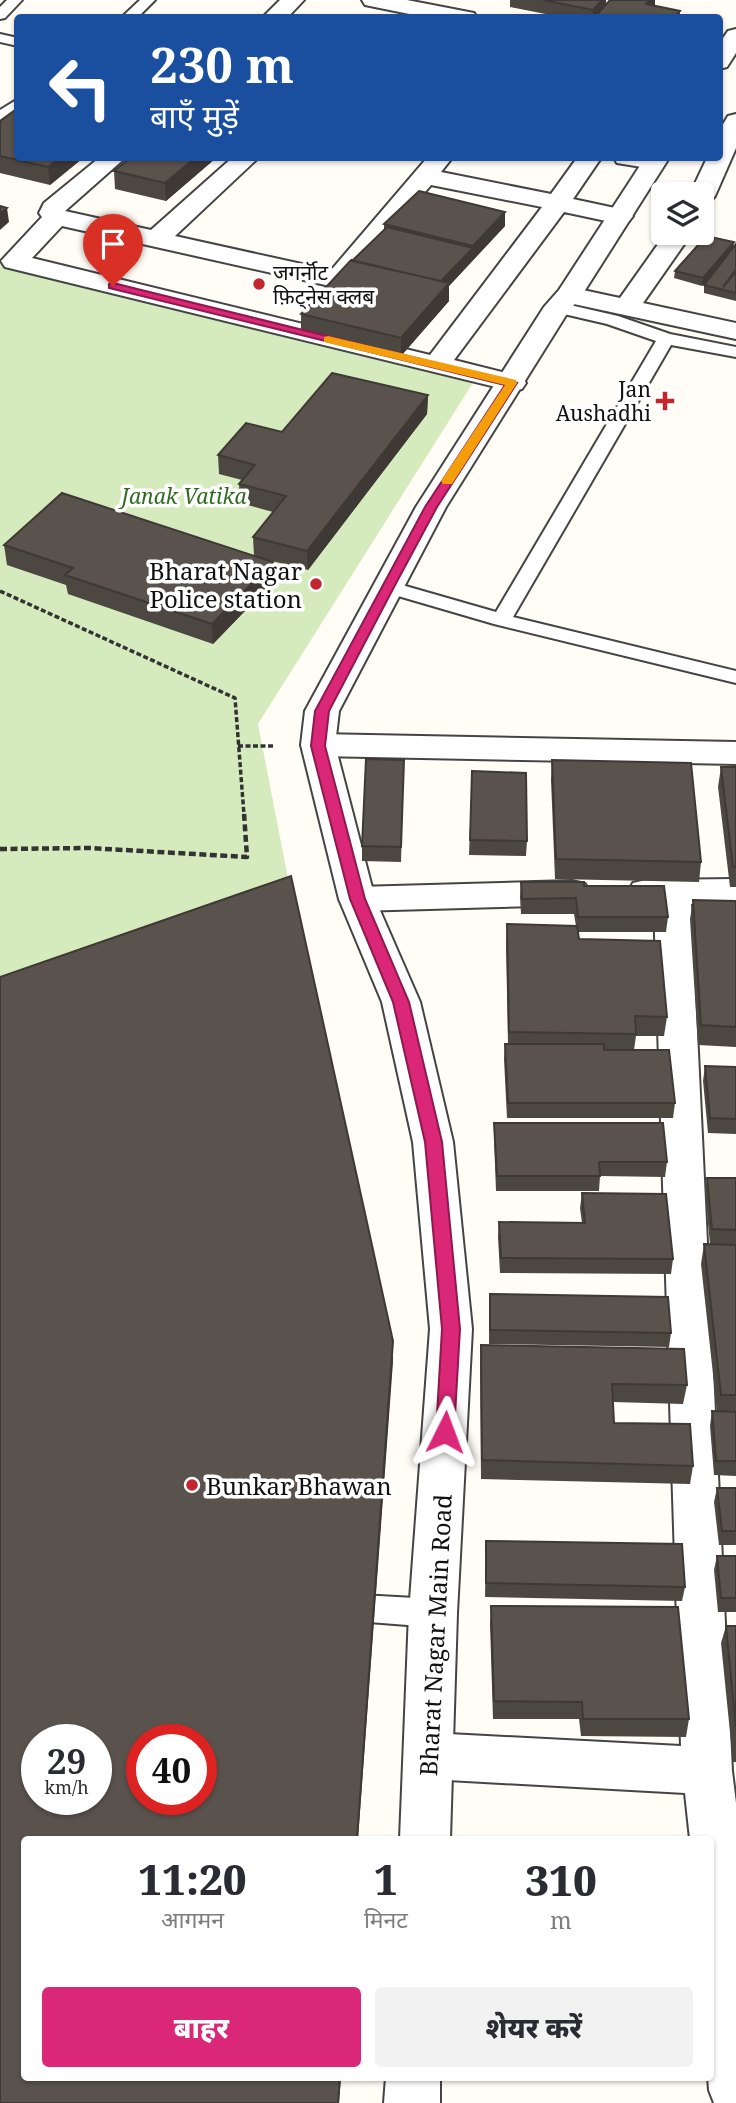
<!DOCTYPE html>
<html lang="hi">
<meta charset="utf-8">
<style>
:root{--surface:#fff;--page:#f2f2f3;--text:#2b2b33;--muted:#7c7c81;--accent:#db2777}
body{margin:0;font-family:"Noto Serif","Noto Sans Devanagari",serif;background:var(--page);color:var(--text);height:100vh;display:flex;flex-direction:column;font-size:26px;white-space:nowrap}
*{box-sizing:border-box;margin:0}
p{font-size:23px;color:var(--muted)}
.icon{flex:none;width:38px;height:38px;fill:none;stroke:currentColor;stroke-width:2;stroke-linecap:round;stroke-linejoin:round}
.map{position:relative;flex:1;overflow:hidden}
.details{position:absolute;left:21px;top:1836px;width:693px;height:245px;display:flex;flex-direction:column;background:var(--surface);border-radius:7px;box-shadow:0 2px 5px #0004}
.details>*{flex:none}
.top-card{position:absolute;left:14px;top:14px;width:709px;height:147px;border-radius:7px;box-shadow:0 2px 5px #0004;background:#1a4fa0;color:#fff;overflow:hidden}
.controls{position:absolute;left:651px;top:182px;display:grid;gap:14px}
.controls a{display:grid;place-items:center;width:63px;height:63px;border-radius:7px;background:var(--surface);box-shadow:0 2px 5px #0004;font-size:35px}
.speed{position:absolute;left:21px;top:1724px;display:flex;gap:14px;font-size:35px;font-weight:700;text-align:center}
.speed>*{display:grid;place-content:center;width:91px;height:91px;border-radius:50%;background:var(--surface);box-shadow:0 2px 5px #0004;line-height:1}
.speed small{font-size:18px;font-weight:400}
.speed .limit{border:10px solid #d22;background:#fff;color:#111}
.pin{position:absolute;display:grid;place-items:center;width:60px;height:60px;color:#fff;margin:-72px -30px;border-radius:50% 50% 50% 0;rotate:-45deg;box-shadow:0 0 7px #0007}
.pin .icon{rotate:45deg}
.me{position:absolute;width:77px;margin:-38px;rotate:3deg;stroke-linejoin:round;filter:drop-shadow(0 0 5px #0008)}
.turn{display:flex;align-items:center;gap:24px;height:147px;padding:0 21px;font-size:32px}
.turn .icon{width:91px;height:91px;stroke-width:2.5}
.turn b{display:block;font-size:49px;line-height:60px}
.eta{display:flex;justify-content:space-evenly;align-items:center;height:119px;text-align:center}
.eta b{font-size:42px;font-weight:800;line-height:49px}
.action{display:flex;gap:14px;margin-top:auto;padding:14px 21px}
.action a{flex:1;height:80px;border-radius:7px;background:var(--accent);color:#fff;font-size:28px;font-weight:800;line-height:80px;text-align:center}
.action a+a{background:var(--page);color:var(--text)}
.map>svg:first-child{display:block}
</style>
<div class="map">
<svg width="736" height="2103" viewBox="0 0 736 2103">
<rect width="100%" height="100%" fill="#fffdf5"/>
<path fill="#d5ebbd" d="M0,261l476,117 -218,346 34,175 -292,102z"/>
<g fill="none" stroke-linecap="round" stroke-linejoin="round">
<g stroke="#444" stroke-width="4">
<path id="service" d="M7,0h15l-17,18 -5,1v-12z
M140,0h15l-18,18h-16z
M0,34l18,4v8l-18,-4z
M18,99v12l-18,11v-12z
M557,302l61,14 52,18 66,13v10l-65,-12 -158,272 223,54v12l-242,-59 -113,-33 -3,-4 3,-4 7,-2 108,31 160,-271 -49,-17 -56,-13 -3,-4 3,-4z
M343,1594l90,5 11,4 4,10 -4,10 -11,4 -90,-7 -11,-3 -4,-10 4,-10z"/>
</g>
<g stroke="#444" stroke-width="4">
<path id="minor" d="M280,0h24l-17,18h-25z
M362,0h45l67,13 3,5h-48l-64,-13z
M736,29v24l-9,14 -8,2v-25l9,-13z
M736,114v34l-21,48 -4,5 -9,2v-9h-12l17,-36h12v-27l9,-15z
M99,158h26l-60,53 86,19 81,-72h26l-83,78 154,34 4,-2 94,-110h25l-11,14 110,22 26,-36h24l-28,41 56,12 4,5 -4,5 -9,3 -56,-12 -110,148 68,17 4,6 -4,6 -10,2 -507,-124 -4,-6 41,-44 -3,-4 5,-10zM431,185l111,22 -112,148 -398,-97 30,-32 268,60 21,-6z
M614,158h49l3,4 -3,5 -9,2 -37,-6z
M666,233h26l-49,70 93,20v16l-167,-36 -9,-2 -4,-6 4,-6 9,-2 51,11z
M318,734l418,8v22l-418,-8 -12,-3 -5,-8 5,-8z
M736,879v24l-45,1 41,867 4,32v300h-22l-5,-13 -1,-13h2v-238h-20l-5,-46 -255,-14 -18,-6 -7,-17 7,-17 18,-6 251,13 -27,-842 -21,-3 -5,-9 5,-9 13,-3z
M572,881l13,3 5,9 -5,9 -13,3 -215,6 -13,-3 -5,-9 5,-9 13,-3z"/>
</g>
<g stroke="#444" stroke-width="4">
<path id="tertiary" d="M645,158h24l-87,137 -14,17 -122,195 -107,204 -4,34 40,154 45,103 33,140 19,187 -15,284 -7,226h-50l9,-226 21,-284 -17,-187 -31,-140 -43,-103 -38,-154 4,-34 111,-204 128,-200 15,-17z
M386,2077h54v26h-56z"/>
</g>
<path stroke="#333" stroke-width="3.5" stroke-dasharray="5 2.5" stroke-linecap="butt" d="M0,591l235,107 9,117
M238,746h37"/>
<path stroke="#333" stroke-width="4.5" stroke-dasharray="7 3.5" stroke-linecap="butt" d="M0,849l89,-1 158,9 -3,-44"/>
<use href="#service" fill="#fff" fill-rule="evenodd"/>
<use href="#minor" fill="#fff" fill-rule="evenodd"/>
<use href="#tertiary" fill="#fff" fill-rule="evenodd"/>
</g>
<path fill="#4d4742" d="M510,0h96v4l49,2 25,5v7h-114l-56,-11z
M0,121l18,37h65l-33,27 -50,-12z
M130,158h86l-50,43 -51,-12 -1,-18z
M505,212v14l-56,60v15l-48,55 -100,-24v-18l83,-84v-6z
M736,244v57l-32,-8v-8l15,-19 -17,20 -28,-8 1,-7 58,-23z
M428,395l-1,19 -119,156 -52,-13 18,24 -61,63 -145,-50 -2,-9 -59,-20 -3,-20 250,11 -1,-19 20,-25 -33,-9 -1,-19 3,-4 -23,-6 -1,-19 64,-23z
M404,760l-3,102 -39,-1v-15z
M552,760l149,102 -2,20 -144,-3 -4,-99z
M721,767h15v120h-6l-12,-100z
M472,771l55,70 -1,15 -57,-1z
M521,882l63,4 84,31 -2,15h-88l1,7 88,78 -3,19h-28l-2,14 41,53 -2,15h-166l-3,-59 1,-15h3l-2,-100 1,-20 69,2 -2,-12h-53l-1,-17z
M693,900l43,1v146l-38,-2 -8,-126z
M705,1066l31,1v67l-28,-1 -5,-52z
M494,1123l173,39 -2,15 -65,-1 -1,15h-103l-2,-53z
M707,1178h29v66h-26l-5,-52z
M582,1193l91,66 -2,15 -171,-1 -2,-36 1,-15 83,1 -2,-15z
M704,1244l32,1v231l-22,-1 -4,-49 2,-15h5l-16,-147z
M490,1294l181,39 -2,14 -180,-3v-35z
M481,1345l206,40 -4,19 -70,-2 1,21 79,43 -3,18 -209,-5 -1,-115z
M717,1488h19v57h-17l-5,-43z
M486,1541l199,46 -3,14 -197,-4z
M717,1556h19v56h-18l-4,-42z
M491,1606l198,113 -3,18 -105,-1 -2,-17h-86l-3,-95z
M726,1626h10v136h-3l-12,-119z"/>
<path fill="#3f3936" d="M602,0h4v8l-9,10h-4v-8z
M650,0h5v6l-9,-2z
M60,158h23l-33,27 -2,-18z
M195,158h21l-50,43 -1,-18z
M7,208l2,14 -9,8v-16z
M505,212v14l-56,60v15l-48,55v-18l37,-54z
M734,242l-1,8 -31,36 1,-8z
M428,395l-1,19 -119,156 -1,-19z
M273,562l1,19 -61,63 -1,-20z
M393,1341v21l-35,477h-1z
M340,2077h1l-2,26h-1z"/>
<path fill="#5a524d" stroke="#3f3936" stroke-width="2" fill-rule="evenodd" d="M543,0h59l-9,10z
M610,0h40l-4,4 34,7 -6,7h-80z
M18,108v50h42l-12,9 -48,-11v-35z
M130,158h65l-30,25 -51,-12z
M419,191l86,21 -32,34 -89,-22z
M0,206l7,2 -7,6z
M387,227l86,21 -32,33 -89,-20z
M706,236l28,6 -31,36 -28,-7z
M736,244v25l-13,18 13,-15v21l-32,-8z
M351,260l98,23 -48,55 -100,-24z
M332,373l96,22 -121,156 -54,-14 33,-41 -47,-12 16,-19 -37,-10 28,-32 36,9z
M62,493l211,69 -61,62 -147,-49 8,-7 -69,-23z
M366,759l38,1 -3,87 -39,-1z
M552,760l139,3 10,99 -145,-3z
M721,767h15v100h-3z
M472,771l54,2 1,68 -57,-1z
M291,876l102,465 -36,498h-333v238h316l-2,26h-338v-1126zM37,1740h59v59h-59zM142,1740h59v59h-59z
M521,882h63v4h80l4,31h-90l-2,-19 -54,1z
M693,900l43,1v126l-35,-2z
M507,924l70,2 2,13 81,2 7,76 -32,-1 1,18 -127,-2z
M505,1044h99v6h65l6,53h-167z
M705,1066l31,1v52l-26,-1z
M494,1123h169l4,39h-68l1,14h-103z
M707,1178h29v52l-24,-1z
M582,1193l84,1 7,65 -172,-1 -2,-36 86,1z
M704,1244l32,1v150h-15z
M490,1294l178,3 3,36 -181,-3z
M481,1345l203,4 3,36 -75,-1 2,39 76,1 3,42 -211,-6z
M712,1411l24,1v49h-20z
M717,1488h19v43h-14z
M486,1541l196,3 3,43 -199,-4z
M717,1556h19v42h-15z
M491,1606l187,1 11,112h-106l-1,-17 -88,-1z
M726,1626h10v101z"/>
<path fill="#db2777" stroke="#8e194d" stroke-width="2" d="M113,283l404,100 -80,124 -43,80 -65,124 -4,35 40,153 44,103 33,140 18,187 -6,103 -3,6 -6,2 -7,-2 -2,-6 6,-103 -17,-187 -32,-140 -43,-103 -39,-153 4,-35 67,-124 43,-80 80,-122 -396,-97v-4z"/>
<path fill="#f59e0b" d="M328,336l188,44 1,3 -65,101h-9l-2,-3 64,-96 -181,-43v-5z"/>
<g fill="#c4262e" stroke="#fff" stroke-width="2.5">
<circle cx="259" cy="284" r="7"/>
<path d="M661.5 390.5h7v7h7v7h-7v7h-7v-7h-7v-7h7z"/>
<circle cx="316" cy="584" r="7"/>
<circle cx="192" cy="1485" r="7"/>
</g>
<g text-anchor="middle" dominant-baseline="central" stroke-width="7" stroke-linejoin="round" paint-order="stroke">
<g font-size="21" fill="#111" stroke="#fff" text-anchor="start">
<text x="273" y="272">जगर्नॉट<tspan x="273" dy="24">फ़िट्नेस क्लब</tspan></text>
<text x="651" y="389" text-anchor="end">Jan<tspan x="651" dy="24">Aushadhi</tspan></text>
</g>
<g font-size="21" font-style="italic" fill="#2f6b1f" stroke="#fff">
<text x="184" y="496">Janak Vatika</text>
</g>
<g font-size="24" fill="#111" stroke="#fff" text-anchor="end">
<text x="302" y="570">Bharat Nagar<tspan x="302" dy="28">Police station</tspan></text>
<text x="206" y="1485" text-anchor="start">Bunkar Bhawan</text>
</g>
<g font-size="24" fill="#111" stroke="#fff">
<text transform="translate(435 1635) rotate(-87)">Bharat Nagar Main Road</text>
</g>
</g>
</svg>
<div class="controls">
<a><svg class="icon" aria-label="layers" viewBox="0 0 24 24"><path d="M12 4l9 5-9 5-9-5zM3 14l9 5 9-5"/></svg></a>
</div>
<div class="speed"><div>29<small>km/h</small></div><div class="limit">40</div></div>
<div class="pin" style="left:113px;top:286px;background:#d93025"><svg class="icon" aria-label="arrive" viewBox="0 0 24 24"><path d="M6 21V4h12l-3 4 3 4H6"/></svg></div>
<svg class="me" style="left:445px;top:1432px" viewBox="-20 -20 40 40"><path d="M0-17L14 15 0 8-14 15z" fill="#db2777" stroke="#fff" stroke-width="4"/></svg>
<div class="top-card">
<div class="turn"><svg class="icon" aria-label="left" viewBox="0 0 24 24"><path d="M17 20v-9H6M10 6l-5 5 5 5"/></svg><div><b>230 m</b>बाएँ मुड़ें</div></div>
</div>
<section class="details">
<div class="eta">
<div><b>11:20</b><p>आगमन</p></div>
<div><b>1</b><p>मिनट</p></div>
<div><b>310</b><p>m</p></div>
</div>
<div class="action"><a>बाहर</a><a>शेयर करें</a></div>
</section>
</div>
